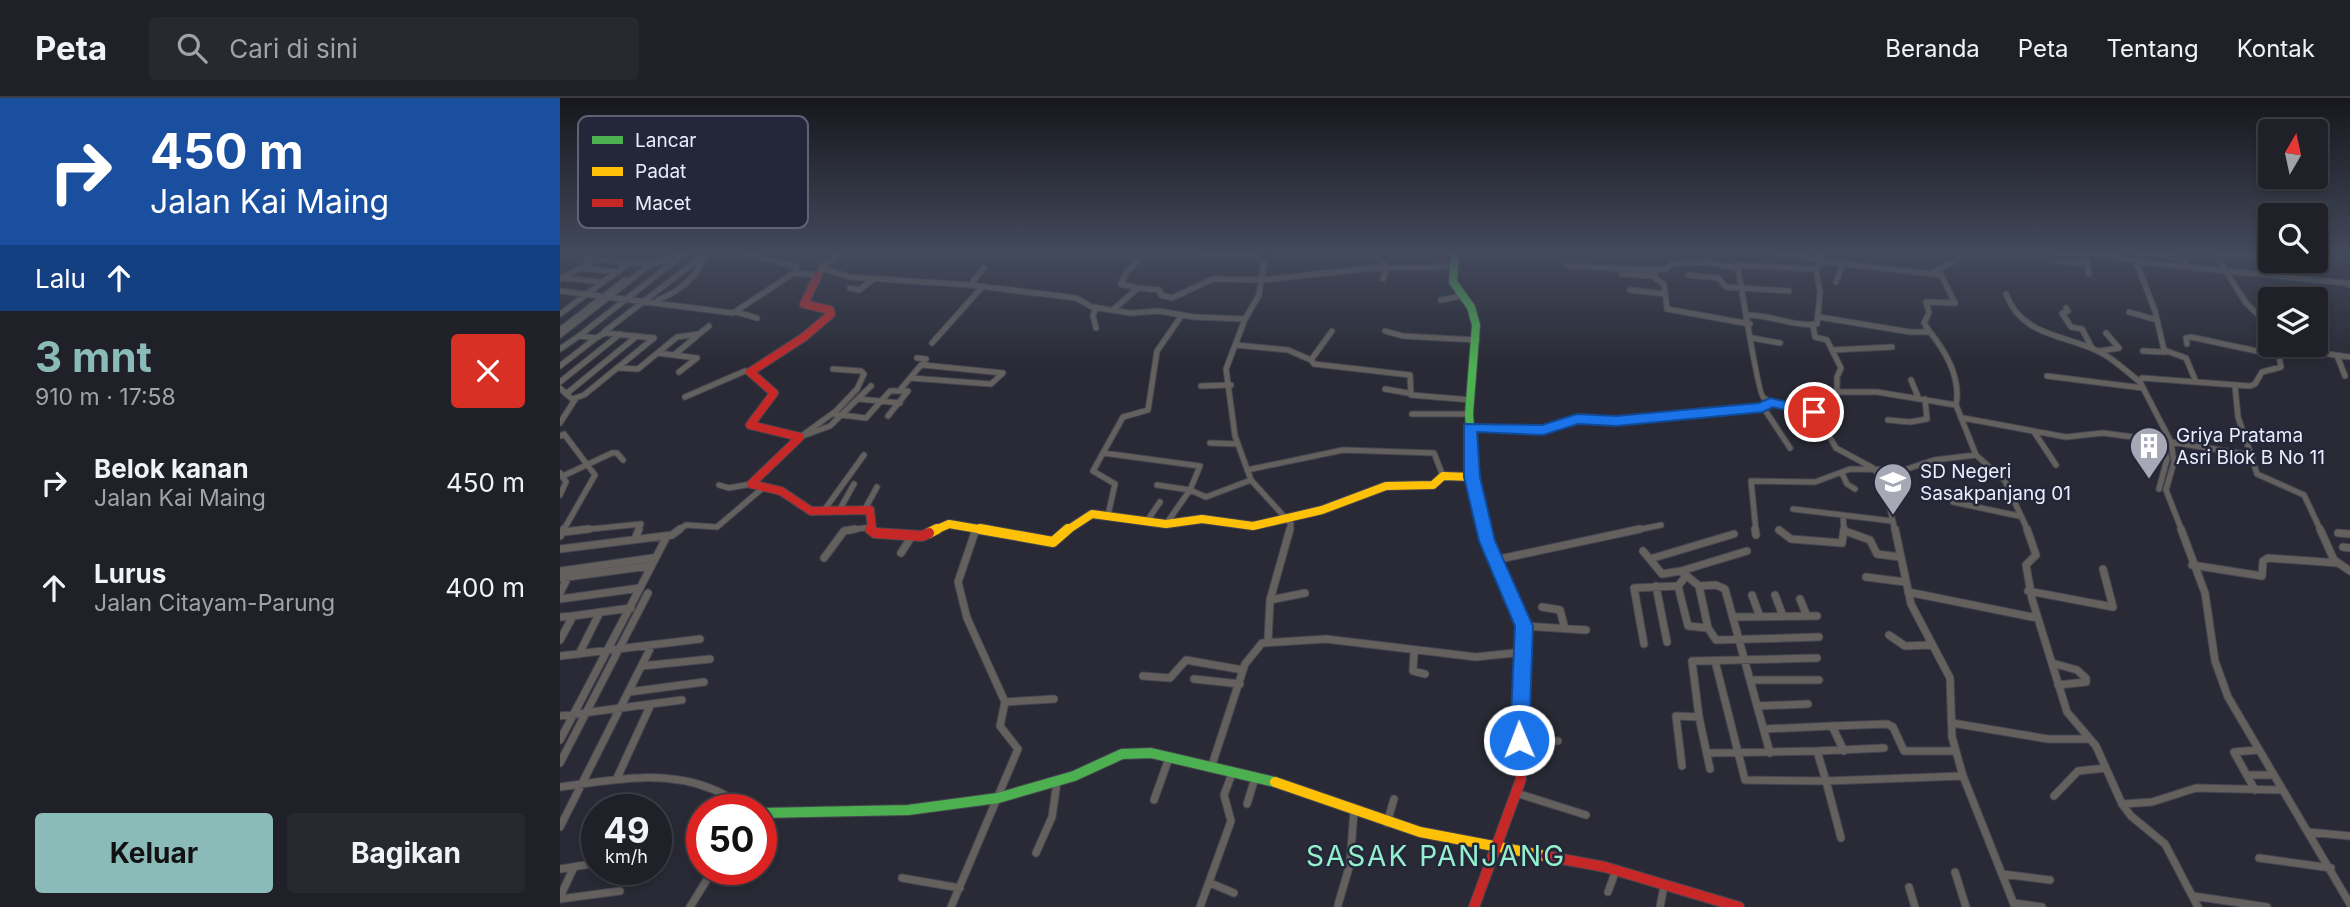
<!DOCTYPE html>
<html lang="id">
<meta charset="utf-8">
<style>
:root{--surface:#1f2028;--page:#272830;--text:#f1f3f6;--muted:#a1a3a8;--line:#3c3e45;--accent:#8bbbb9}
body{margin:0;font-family:Inter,sans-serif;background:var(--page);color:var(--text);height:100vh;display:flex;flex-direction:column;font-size:26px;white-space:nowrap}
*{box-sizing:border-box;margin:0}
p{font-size:23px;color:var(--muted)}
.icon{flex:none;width:38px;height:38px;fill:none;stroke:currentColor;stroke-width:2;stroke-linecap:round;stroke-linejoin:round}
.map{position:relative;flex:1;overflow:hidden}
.details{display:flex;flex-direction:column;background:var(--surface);width:560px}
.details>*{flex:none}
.hud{background:#1a4fa0;color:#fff;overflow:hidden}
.needle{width:46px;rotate:9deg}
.controls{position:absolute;left:1698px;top:21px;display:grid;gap:14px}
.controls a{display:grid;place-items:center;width:70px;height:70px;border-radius:7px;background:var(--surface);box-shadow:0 4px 10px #0003,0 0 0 2px var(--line);font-size:35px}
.speed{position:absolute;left:21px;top:696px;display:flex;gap:14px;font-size:35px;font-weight:700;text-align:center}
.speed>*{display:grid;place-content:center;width:91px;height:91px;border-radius:50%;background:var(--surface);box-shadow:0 4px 10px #0003,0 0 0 2px var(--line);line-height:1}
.speed small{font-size:18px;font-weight:400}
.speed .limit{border:10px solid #d22;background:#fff;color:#111}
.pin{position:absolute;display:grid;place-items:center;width:60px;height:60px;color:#fff;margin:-30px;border:4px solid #fff;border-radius:50%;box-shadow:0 2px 7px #0007}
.me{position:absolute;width:77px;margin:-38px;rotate:359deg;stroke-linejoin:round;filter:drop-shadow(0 0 5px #0008)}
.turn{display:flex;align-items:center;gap:24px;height:147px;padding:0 35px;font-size:32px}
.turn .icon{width:91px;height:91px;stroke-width:2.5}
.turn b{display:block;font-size:49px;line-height:60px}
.then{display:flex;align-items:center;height:66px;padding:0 35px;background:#0003;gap:14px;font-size:26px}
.round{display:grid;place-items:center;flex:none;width:74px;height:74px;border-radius:7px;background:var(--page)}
.headline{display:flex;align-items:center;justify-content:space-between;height:119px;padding:0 35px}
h1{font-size:42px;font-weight:700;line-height:52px;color:var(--accent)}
.cta{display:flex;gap:14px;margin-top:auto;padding:14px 35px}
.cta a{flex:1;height:80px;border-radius:7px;background:var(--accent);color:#111;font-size:28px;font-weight:700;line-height:80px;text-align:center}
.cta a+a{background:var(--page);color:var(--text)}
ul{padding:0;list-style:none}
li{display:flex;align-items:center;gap:21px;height:105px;padding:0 35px}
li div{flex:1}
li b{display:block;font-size:26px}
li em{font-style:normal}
header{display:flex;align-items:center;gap:42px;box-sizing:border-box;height:98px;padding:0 35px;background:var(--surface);border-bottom:2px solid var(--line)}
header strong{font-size:33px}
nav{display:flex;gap:38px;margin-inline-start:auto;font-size:24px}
.search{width:490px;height:63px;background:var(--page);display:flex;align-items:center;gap:18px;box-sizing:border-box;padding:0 24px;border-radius:7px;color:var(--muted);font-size:26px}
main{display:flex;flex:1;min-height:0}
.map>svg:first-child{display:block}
</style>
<header>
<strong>Peta</strong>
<div class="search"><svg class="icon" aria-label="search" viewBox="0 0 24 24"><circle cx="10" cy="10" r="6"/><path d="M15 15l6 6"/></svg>Cari di sini</div>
<nav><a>Beranda</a><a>Peta</a><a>Tentang</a><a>Kontak</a></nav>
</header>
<main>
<section class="details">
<div class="hud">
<div class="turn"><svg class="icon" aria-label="right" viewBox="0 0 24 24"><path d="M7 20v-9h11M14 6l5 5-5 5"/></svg><div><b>450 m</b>Jalan Kai Maing</div></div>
<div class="then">Lalu<svg class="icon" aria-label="ahead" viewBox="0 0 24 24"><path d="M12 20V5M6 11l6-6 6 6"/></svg></div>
</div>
<div class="headline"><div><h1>3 mnt</h1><p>910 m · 17:58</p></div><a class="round" style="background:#d93025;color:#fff"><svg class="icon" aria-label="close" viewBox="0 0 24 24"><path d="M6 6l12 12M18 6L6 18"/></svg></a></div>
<ul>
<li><svg class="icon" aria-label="right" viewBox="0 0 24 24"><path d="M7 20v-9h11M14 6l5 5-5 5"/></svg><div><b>Belok kanan</b><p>Jalan Kai Maing</p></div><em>450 m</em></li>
<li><svg class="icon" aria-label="ahead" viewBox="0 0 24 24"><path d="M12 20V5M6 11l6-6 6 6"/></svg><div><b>Lurus</b><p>Jalan Citayam-Parung</p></div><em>400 m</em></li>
</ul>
<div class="cta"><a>Keluar</a><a>Bagikan</a></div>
</section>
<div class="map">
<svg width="1790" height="809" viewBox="0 0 1790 809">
<rect width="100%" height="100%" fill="#292a35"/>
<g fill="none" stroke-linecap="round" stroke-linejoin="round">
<g stroke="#454650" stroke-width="7">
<path id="street-far1" d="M186,155l51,14 -3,6
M643,155l54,4 7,6 -5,32 -14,24 -19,50 9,67 16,44 40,44 -2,7
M814,155l13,15 -4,11
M1143,155l8,10 27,5c3,17 20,125 25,129 13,12 37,13 53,16l20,35 37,20 11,13 11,50
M1215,155l45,6
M1499,155h31l59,10 196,20
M1525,155l4,21
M1579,155l42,5 8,9
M1654,155l32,50 24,23
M1659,155l49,6
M1261,163l120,14 14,28 -29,-1 3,11 -5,10 6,9
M1498,163l30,3
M1576,163l19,50 9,39 22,8 10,24
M70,164l21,2
M1176,167l80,4 5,-5 -1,-11
M1007,168l87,4 2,9 8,5 3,25 83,15
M21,170l37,4
M261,170l29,9 120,8 106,13 16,9 39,6 28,-2 35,6 51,2
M1094,172l12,-1 5,-5 37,-2
M1374,174l25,-13 1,-6
M1755,174l-2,-10 7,-2 -4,-7
M1062,176l33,2
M1128,177l30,3 8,9 63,4
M4,180l38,4
M0,181l35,-19
M1276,184l6,-17
M1790,185h-5l5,2
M410,187l14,-17
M290,190l9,2 15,-11
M578,190l21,2 2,5 11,3 41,-19 49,1 110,-12 81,-1
M1070,192l35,4
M0,193l173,22 61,-40 24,2 6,-10 17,-12
M1446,196c16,43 58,40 94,58 14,7 27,20 40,30
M98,202c22,-9 40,-23 47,-46
M881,202l21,-4
M536,209l-3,9 3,12
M1506,210l2,3 -6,2 9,14 11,2 10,19
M554,211l24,-21 -17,-4 5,-11 19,-20
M176,214l21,6
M1569,214l28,8
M0,216l70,-52 -42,-3 6,-6
M1188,217c24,0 46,12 69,9l3,-32 -4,-23
M1259,219l91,15h20c16,20 31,47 26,73
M1253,227l2,12 12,3 5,10
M0,232l65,-50
M772,233l-21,29 3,4 96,11 1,20 60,5
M825,233l18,5 74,4
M44,234l101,-78
M0,237l91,-71 28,-9
M94,240l-49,-5 -9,5 -17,-2 106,-83
M1192,240l28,5
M372,245l51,-57
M1627,246l-1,-6 5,-1 89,19
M676,247l52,5 23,10
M1718,249l72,10
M0,251l19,-13
M1540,253l19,-3 -13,-15
M1583,253l22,1
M98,255l39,5 -18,14
M114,257l23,-19
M357,260l9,1 -4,6
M1778,260l7,18
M361,267h2l80,8 -12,11 -81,-6z
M0,268l36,-28
M59,270l19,1 39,-32 22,-3 10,-8
M1487,278l96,12
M1351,282l8,19
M0,284l60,-48
M641,288l30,-1
M1675,288l3,31 13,38
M0,290l12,11 12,-4 70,-57
M825,291l23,4
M340,292l10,-12
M1277,295v-16l4,-9 -9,-18 60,-3
M6,296l71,-58
M125,299l60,-26 5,1
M299,301l41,4
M1203,309l27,41
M273,316l33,4 24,-27h18l-20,25
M852,316h57
M1403,320l103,19 37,-4 68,9 -31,-60 2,-4 108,8 5,-2 7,-12 19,-5 -4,-22
M1328,322l22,2 17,-3 -2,-20
M0,325l16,-25
M910,329l73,3 34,-11 39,2 147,-14 7,-5
M1474,334l22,33
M0,338l4,-2 31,41 -32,56
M240,339l36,-26 21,-22 7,-15 -3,-3 -28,-2
M240,339l30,-11 41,-40
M650,345l27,1
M543,355l-10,18 22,13 -7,31
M1416,357l29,26 23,50
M687,372l96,-20 91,3 9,23
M0,375l6,9 -6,13
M1282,375l5,11 8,5
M3,378l49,-23h5l6,7
M159,387l10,3 22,-4
M597,387l33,5 16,7 45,-17
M1599,391l8,-30 -5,-18
M1393,404l66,14
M265,411l39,-54
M280,411l14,-25
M305,411l12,-22
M1233,411l99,12
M1283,418l1,15
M587,423l13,-19
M606,426l24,-34 10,-24 -97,-13 20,-36 25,-7 9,-59 25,-36
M11,433l70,-7 -3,7
M117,433l9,-6 31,2 47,-40
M284,433l27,-4
M1072,433l29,-6
M1196,433l-5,-50 64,1 35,-13 54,1 30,-10 42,-5 -20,-50 -79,-13h-57l-4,3v18
M1622,433l-16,-41 8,-28 -3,-20 80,13 6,19 47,21 17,36"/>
</g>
<g stroke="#454650" stroke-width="9">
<path id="street" d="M1195,431l1,6
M1335,431l16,75 39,74 2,59 11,39 52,131
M1467,431l9,26 -10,10 6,34 35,113 29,34 26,58 9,12 34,28 33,63
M1621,431l24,64 10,68 13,36 122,207
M1760,431l14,31 16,11
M1219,432l12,9 51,4 2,-14
M1285,433l25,9 7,14 23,3
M3,434l26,-3
M1778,435l12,1
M0,438l4,-7
M75,441l4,-10
M1783,449l7,1
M0,451l112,-14 8,-6
M1083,453l19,23 19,-3 18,15 17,-1 9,4 45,164
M341,455l11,-17
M264,460l20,-27 11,-2
M1090,461l84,-25
M935,462l145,-31
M1632,467l70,11 1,-15 5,-3 70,5
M0,473l93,-13
M1121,473l66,-20
M1306,479l39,5
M0,480l89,-12
M1096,488l11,56
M1118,488l10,40 20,2
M1139,488l9,42 8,12 103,-3
M80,490l27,-52
M1468,493l85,16 -10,-38
M1348,494l129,26
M0,495l8,-16
M1192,497l8,22
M1215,497l8,21
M0,501l80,-11 -80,152
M1240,501l7,17
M710,502l35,-7
M982,509l18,3 5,19
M13,518l58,-8
M0,519l13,-1 -13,24
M1173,519l84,-1
M964,528l62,4
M1329,537l16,11 27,-1
M708,543l2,-41 20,-71
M1084,546l-10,-56 44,-2 8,-10
M854,554l-1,19 12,3
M19,556l21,-42
M0,558l140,-17
M1155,563l30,119 81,1 15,57
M1492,565l25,7 9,8v4l-28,3
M82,568l68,-7
M583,578l27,2 16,-18 57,10
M634,581l46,5
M1190,582h69
M69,594l75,-10
M445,604l49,-3
M91,606l31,-4
M1197,608l51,-2
M0,618l91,-12 -34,74
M1139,619l11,52
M1392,625l96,16h41
M1272,628l55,-2 6,3 11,24h52
M1204,631l68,-3 12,25
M959,642l39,1
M1257,653l67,-3
M1147,655l110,-2 9,30 137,-5
M0,665l88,-170
M652,667l33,-101 17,-21 64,-4 150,18 47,-5
M1122,668l-6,-50 23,1 -7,-56 125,-3
M1687,677h26
M0,689c50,-7 103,-18 152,2 14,5 26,14 39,21
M1695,692l-21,-38 24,-2
M956,695l70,22
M1494,698l24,-25 28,-3
M594,702l15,-42
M687,706l8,-26
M1562,706l30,-2 44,-14 86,2
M827,725l7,-24
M0,729l92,-182
M1749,734l41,4
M476,755l16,-36 5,-35
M1699,760l72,10
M0,771l37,-6
M1395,774l11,35
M1442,776l48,6
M342,780l58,10
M650,785l24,10
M1349,789l6,20
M1048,794l8,-22
M1633,798l74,11
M0,799l14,-30
M0,801l60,-8
M1454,805l28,4
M778,807l12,-41 4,-54
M130,809l23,-37
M391,809l67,-158 -18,-23 5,-24 -38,-84 -9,-36 18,-53
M640,809l31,-86 -7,-26 9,-24
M1100,809l4,-21"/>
</g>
<g stroke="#454650" stroke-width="10">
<path id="fast-far1" d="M895,155l-2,29 18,25 5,18 -7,89 6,77 11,40"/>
</g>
<g stroke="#454650" stroke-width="12">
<path id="fast" d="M925,431l6,23 33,74 -5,74
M201,715l147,-3 90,-12 76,-22 48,-22 29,-1 124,29"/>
</g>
<g stroke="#454650" stroke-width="10">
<path id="slow-far1" d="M373,433l16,-7 41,7
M506,433l26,-17 74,10 36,-5 51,7 69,-16 64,-24 47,-1 10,-9 29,1"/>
</g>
<g stroke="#454650" stroke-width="12">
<path id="slow" d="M420,431l73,13 15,-13
M369,435l8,-4
M715,684l145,50 126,24"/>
</g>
<g stroke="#454650" stroke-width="10">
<path id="jam-far1" d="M258,177l-14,29 26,6 1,4 -27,23 -54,35 24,21 -24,32 50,12 -49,47 30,7 30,20 59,-1 2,21"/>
</g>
<g stroke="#454650" stroke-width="12">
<path id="jam" d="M310,431l5,4 47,3 7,-3
M986,758l59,11 134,40
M914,809l47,-128 -2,-79"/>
</g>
<use href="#street-far1" stroke="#63605e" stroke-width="5"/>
<use href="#street" stroke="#63605e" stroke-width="7"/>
<use href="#fast-far1" stroke="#4caf50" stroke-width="8"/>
<use href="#fast" stroke="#4caf50" stroke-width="10"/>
<use href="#slow-far1" stroke="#ffc107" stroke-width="8"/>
<use href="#slow" stroke="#ffc107" stroke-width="10"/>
<use href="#jam-far1" stroke="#c62828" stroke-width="8"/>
<use href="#jam" stroke="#c62828" stroke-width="10"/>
</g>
<linearGradient id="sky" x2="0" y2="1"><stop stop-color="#17171d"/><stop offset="0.58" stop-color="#434a5c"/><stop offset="1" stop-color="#434a5c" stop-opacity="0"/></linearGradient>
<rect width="1790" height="268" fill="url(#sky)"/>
<path fill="#1a73e8" stroke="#114b97" stroke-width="2" d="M1210,300l49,11 2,3 -7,5 -41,-10 -10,5 -147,14 -38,-2 -35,11 -66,-3 3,45 15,64 38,85 -4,114 -3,6 -7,3 -7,-3 -2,-6 5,-114 -36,-85 -15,-64v-53l78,1 35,-11 39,2 143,-13z"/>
<defs>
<g id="building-pin" transform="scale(2.0125)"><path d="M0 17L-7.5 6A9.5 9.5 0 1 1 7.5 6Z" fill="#a6a9b5" stroke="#24273a"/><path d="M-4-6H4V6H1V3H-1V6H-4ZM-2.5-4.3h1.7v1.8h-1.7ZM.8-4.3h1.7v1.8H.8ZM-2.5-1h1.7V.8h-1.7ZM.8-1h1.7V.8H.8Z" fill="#fff"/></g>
<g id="school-pin" transform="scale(2.0125)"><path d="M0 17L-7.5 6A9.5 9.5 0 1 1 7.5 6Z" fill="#a6a9b5" stroke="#24273a"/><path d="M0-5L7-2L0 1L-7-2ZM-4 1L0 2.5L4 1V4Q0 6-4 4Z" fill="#fff"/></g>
</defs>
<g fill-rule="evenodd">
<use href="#building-pin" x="1589" y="348"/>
<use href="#school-pin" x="1333" y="384"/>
</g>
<g text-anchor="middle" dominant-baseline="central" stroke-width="5" stroke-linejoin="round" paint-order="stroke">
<g font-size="19" fill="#eaedfa" stroke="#24273a" text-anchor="start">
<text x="1616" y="337">Griya Pratama<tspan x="1616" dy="22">Asri Blok B No 11</tspan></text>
<text x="1360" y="373">SD Negeri<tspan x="1360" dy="22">Sasakpanjang 01</tspan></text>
</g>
<g font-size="28" letter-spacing="2" fill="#94efcc" stroke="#24273a">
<text x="876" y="758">SASAK PANJANG</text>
</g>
</g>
<rect x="18" y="18" width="230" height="112" rx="10" fill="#24273a" stroke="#5f6274" stroke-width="2"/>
<rect x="32" y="38" width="31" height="8" fill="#4caf50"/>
<rect x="32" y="69" width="31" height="9" fill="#ffc107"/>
<rect x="32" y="101" width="31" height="8" fill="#c62828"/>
<g font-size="19" fill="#eaedfa">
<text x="75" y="49">Lancar</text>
<text x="75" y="80">Padat</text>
<text x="75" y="112">Macet</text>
</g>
</svg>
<div class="controls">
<a><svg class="needle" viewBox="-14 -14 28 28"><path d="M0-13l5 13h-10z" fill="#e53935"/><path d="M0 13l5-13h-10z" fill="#a1a3a8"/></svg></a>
<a><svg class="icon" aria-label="search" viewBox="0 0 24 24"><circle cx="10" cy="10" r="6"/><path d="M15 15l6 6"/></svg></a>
<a><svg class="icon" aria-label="layers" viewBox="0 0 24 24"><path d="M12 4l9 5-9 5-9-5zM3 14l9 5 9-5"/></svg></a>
</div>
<div class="speed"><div>49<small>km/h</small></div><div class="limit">50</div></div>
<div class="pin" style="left:1254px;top:314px;background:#d93025"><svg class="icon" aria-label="arrive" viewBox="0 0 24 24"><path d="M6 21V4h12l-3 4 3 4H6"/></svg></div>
<svg class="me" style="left:959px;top:642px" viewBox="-20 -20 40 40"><circle r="17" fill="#1a73e8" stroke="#fff" stroke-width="3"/><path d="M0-11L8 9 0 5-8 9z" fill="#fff"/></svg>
</div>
</main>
